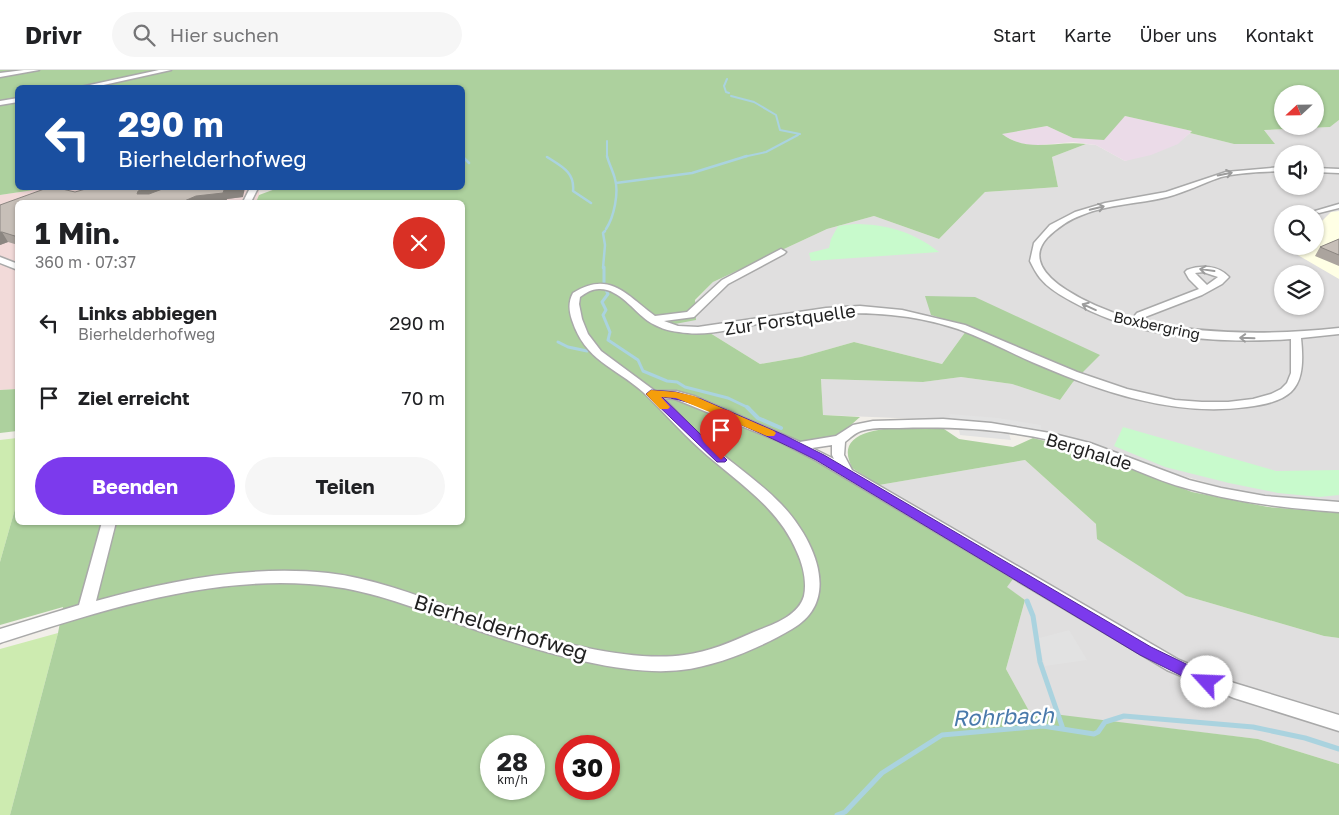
<!DOCTYPE html>
<html lang="de">
<meta charset="utf-8">
<style>
:root{--surface:#fff;--page:#f6f6f6;--text:#202124;--muted:#757577;--line:#e0e0e0;--accent:#7c3aed}
body{margin:0;font-family:"Golos Text",sans-serif;background:var(--page);color:var(--text);height:100vh;display:flex;flex-direction:column;font-size:19px;white-space:nowrap}
*{box-sizing:border-box;margin:0}
p{font-size:16px;color:var(--muted)}
.icon{flex:none;width:28px;height:28px;fill:none;stroke:currentColor;stroke-width:2;stroke-linecap:round;stroke-linejoin:round}
.map{position:relative;flex:1;overflow:hidden}
.details{position:absolute;left:15px;top:130px;width:450px;height:325px;display:flex;flex-direction:column;background:var(--surface);border-radius:8px;box-shadow:0 1px 4px #0004}
.details>*{flex:none}
.banner{position:absolute;left:15px;top:15px;width:450px;height:105px;border-radius:8px;box-shadow:0 1px 4px #0004;background:#1a4fa0;color:#fff;overflow:hidden}
.needle{width:32px;rotate:248deg}
.buttons{position:absolute;left:1274px;top:15px;display:grid;gap:10px}
.buttons a{display:grid;place-items:center;width:50px;height:50px;border-radius:50%;background:var(--surface);box-shadow:0 1px 4px #0004;font-size:25px}
.speed{position:absolute;left:480px;top:665px;display:flex;gap:10px;font-size:25px;font-weight:700;text-align:center}
.speed>*{display:grid;place-content:center;width:65px;height:65px;border-radius:50%;background:var(--surface);box-shadow:0 1px 4px #0004;line-height:1}
.speed small{font-size:12px;font-weight:400}
.speed .limit{border:8px solid #d22;background:#fff;color:#111}
.pin{position:absolute;display:grid;place-items:center;width:42px;height:42px;color:#fff;margin:-51px -21px;border-radius:50% 50% 50% 0;rotate:-45deg;box-shadow:0 0 5px #0007}
.pin .icon{rotate:45deg}
.me{position:absolute;width:55px;margin:-28px;rotate:295deg;stroke-linejoin:round;filter:drop-shadow(0 0 4px #0008)}
.turn{display:flex;align-items:center;gap:18px;height:105px;padding:0 20px;font-size:22px}
.turn .icon{width:65px;height:65px;stroke-width:2.5}
.turn b{display:block;font-size:35px;line-height:42px}
.round{display:grid;place-items:center;flex:none;width:52px;height:52px;border-radius:26px;background:var(--page)}
.summary{display:flex;align-items:center;justify-content:space-between;height:85px;padding:0 20px}
h1{font-size:30px;font-weight:700;line-height:38px}
.action{display:flex;gap:10px;margin-top:auto;padding:10px 20px}
.action a{flex:1;height:58px;border-radius:30px;background:var(--accent);color:#fff;font-size:20px;font-weight:700;line-height:58px;text-align:center}
.action a+a{background:var(--page);color:var(--text)}
ul{padding:0;list-style:none}
li{display:flex;align-items:center;gap:15px;height:75px;padding:0 20px}
li div{flex:1}
li b{display:block;font-size:19px}
li em{font-style:normal}
header{display:flex;align-items:center;gap:30px;box-sizing:border-box;height:70px;padding:0 25px;background:var(--surface);border-bottom:1px solid var(--line)}
header strong{font-size:24px}
nav{display:flex;gap:28px;margin-inline-start:auto;font-size:18px}
.search{width:350px;height:45px;background:var(--page);display:flex;align-items:center;gap:12px;box-sizing:border-box;padding:0 18px;border-radius:28px;color:var(--muted);font-size:19px}
.map>svg:first-child{display:block}
</style>
<header>
<strong>Drivr</strong>
<div class="search"><svg class="icon" aria-label="search" viewBox="0 0 24 24"><circle cx="10" cy="10" r="6"/><path d="M15 15l6 6"/></svg>Hier suchen</div>
<nav><a>Start</a><a>Karte</a><a>Über uns</a><a>Kontakt</a></nav>
</header>
<div class="map">
<svg width="1339" height="745" viewBox="0 0 1339 745">
<rect width="100%" height="100%" fill="#f2efe9"/>
<path fill="#e0dfdf" fill-rule="evenodd" d="M1339,50v390l-93,-16 -251,-72 -172,-7 -2,-36 102,3 38,-5 51,7 48,16 13,-18 -104,-55 -27,37 -88,-22 -53,15 -41,7 -50,-31 -36,-9 39,-42 114,-53 47,-13 65,23 46,-47 73,-5 -6,-30 34,-13 10,1 29,16 59,-23 6,-5 44,11 40,-1 -10,-13 66,-3zM1282,84h33v32h-33zM1282,144h33v32h-33zM1282,204h33v32h-33z
M1025,390l71,64 90,72 138,40 15,2v126l-81,-25 -229,-27 -23,-43 19,-69 -19,-13 7,-8 -134,-94z"/>
<path fill="#f2dad9" d="M47,118h212v7l-3,7h-238l-1,187 -17,1v-195z"/>
<path fill="#ebdbe8" d="M1125,46l67,15 -14,13 -27,11 -26,6 -29,-16 -23,-3 -43,4 -8,-1 -21,-11 46,-8 26,12 46,-17z"/>
<path fill="#ffffe5" d="M1339,141v68l-43,-25 -2,-8h21v-18l16,-16z"/>
<path fill="#cdebb0" d="M17,368v64l-17,60v-122z
M58,563l-48,182h-10v-166z"/>
<path fill="#add19e" fill-rule="evenodd" d="M0,0h1339v50l-9,7 -66,3 11,14h-41l-44,-11 2,-2 -67,-15 -21,24 -31,-2 -26,-12 -45,8c27,20 53,6 84,10l-34,13 6,30 -73,5 -46,47 -65,-23 -47,13 -114,53 -18,18 1,20 -21,4 35,9 50,31 41,-7 53,-15 88,22 27,-37 -38,-12 -6,-19 50,1 125,58 -27,27 -13,18 -48,-16 -51,-7 -38,5 -102,-3 2,36 37,2 -24,21 -37,6 20,16 194,119 -6,8 18,13 -19,69 23,42 229,28 81,25v51h-1329l48,-182 5,-26 -63,18v-63l17,-60 1,20h444v-320h-206l3,-7 19,-7h184v-100h-444v100h29l-47,7zM1282,24h33v32h-33zM491,676h43v43h-43zM566,676h43v43h-43z
M17,319v42l-17,2v-43z
M941,357l18,12 54,8 20,-9 56,14 103,40 76,15 71,6v125l-15,-2 -138,-40 -89,-57 -1,-15 -71,-64 -146,25 -27,-17c-3,-7 -6,-15 -3,-22 10,-23 70,-18 92,-19z"/>
<path fill="#c8facc" d="M854,154c32,0 60,8 85,28l-128,9 -2,-8 20,-5 2,-9 7,-13z
M1123,357l153,44 63,-1v25l-20,2 -41,-4 -49,-10 -64,-16 -51,-21z"/>
<path fill="#e2e2e2" d="M949,344l49,4 43,7v7l-90,-12z
M959,359l50,5 2,6 -51,-5z
M1069,560l18,30 -42,6 -6,-21v-7z"/>
<g fill="none" stroke-linecap="round" stroke-linejoin="round">
<path stroke="#aad3df" stroke-width="2" d="M727,9l-3,7 2,6 3,1
M731,26l23,6 22,13 4,15 20,4
M607,71v16
M462,86l1,1
M743,87l23,-5 32,-17"/>
<path stroke="#aad3df" stroke-width="2.5" d="M462,86l7,7
M547,87c14,9 28,15 26,34l18,12
M616,113l76,-10 55,-17
M606,159c8,-12 13,-36 9,-50 -2,-8 -6,-15 -8,-23
M603,198l2,-23 -2,-12 2,-2"/>
<path stroke="#aad3df" stroke-width="3" d="M604,197v17
M606,220l2,4 -6,8 4,8 -3,5 7,17 -2,8 30,20 5,11 24,10 10,1 8,5 43,11 21,10
M558,272l10,5 19,4"/>
<path stroke="#aad3df" stroke-width="4" d="M747,337l11,11 23,10"/>
<path stroke="#aad3df" stroke-width="5" d="M1027,531l6,15 7,46 23,67
M837,745l8,-3 37,-39 60,-38 101,-9 51,8 4,-2 7,-10 19,-6 129,11 52,11 34,11"/>
<g stroke="#a9a9a9" stroke-width="3">
<path id="minor" d="M24,0h15l-39,7v-4z
M159,0h12l-81,18h-14z
M18,28v4l-18,3v-4z
M1282,97v4c-20,1 -41,1 -61,6 -18,6 -35,15 -54,20 -28,7 -58,7 -85,18 -14,5 -25,13 -35,23 -35,39 59,73 85,81l5,-6 62,-24 -10,-10 -4,-7 2,-2c14,-5 31,-5 42,7l-7,7 -20,11 -57,22 -3,2 2,3c65,13 129,13 195,6v6l-38,4c5,48 -5,63 -54,69 -75,10 -148,-16 -215,-45 -25,-11 -49,-24 -74,-33 -21,-7 -44,-12 -67,-14 -43,-5 -86,1 -128,8 -28,5 -56,14 -84,9 -11,-1 -22,-5 -31,-11 -14,-10 -30,-33 -49,-32 -8,0 -13,4 -19,8l-1,7 3,15 6,15 13,17 54,40h21l18,5 106,46 36,-6 17,-11 20,-4 70,-2 48,4 59,10 40,10 99,37 32,8 44,8 74,6v10c-52,-4 -99,-9 -150,-23 -36,-9 -70,-28 -106,-40 -59,-19 -123,-23 -184,-21 -12,0 -27,-1 -38,3 -6,2 -11,7 -16,11l-1,13 8,15 327,190 55,23 105,32v16l-105,-33 -67,-28 -352,-210 -39,-20 -101,-41 -12,-1c15,14 28,30 44,44 24,21 51,38 74,62 31,32 63,95 11,125 -30,18 -75,37 -111,41 -66,8 -172,-28 -236,-51 -45,-17 -87,-32 -136,-35 -106,-7 -209,27 -309,59v-14l79,-24 23,-83h14l-20,79c75,-21 154,-36 232,-28 44,5 85,21 127,36 61,22 164,55 229,46 25,-3 47,-13 70,-23 17,-7 44,-15 50,-36 3,-14 -1,-31 -7,-44 -19,-46 -62,-71 -97,-103 -20,-18 -38,-39 -57,-57 -28,-25 -58,-31 -71,-72 -3,-9 -4,-18 1,-27 37,-23 53,2 82,23l32,-4 35,-32 59,-31 5,3 -2,2 -56,30 -34,33 -30,4 14,5 20,1 128,-19 34,-2 42,4 63,15 112,47 50,17 48,11 27,2h26l25,-3 18,-5 10,-5 6,-6 4,-10v-34c-73,5 -156,-1 -220,-38 -11,-6 -23,-13 -31,-23 -4,-5 -7,-11 -10,-17l4,-18 16,-18 25,-13 30,-9 61,-11 60,-20zM1203,202l15,5 -11,8 -12,-12zM832,375v10l2,4 -22,-11z
M1315,98l24,1v4l-24,-1z
M250,118h8l-7,14h-8z
M1339,134v4l-20,5 -4,-2z
M0,187l18,7v6l-18,-7z"/>
</g>
<use href="#minor" fill="#fff" fill-rule="evenodd"/>
</g>
<path fill="#aba49e" d="M75,122l168,5 -16,2 -1,3h-208v43l-10,-3 -8,3v-40z
M1339,169v27l-24,-10 5,-9z"/>
<path fill="#8b8681" d="M146,118h26l-30,12 -5,-6 1,-3z
M240,118h5l-2,9 -16,2 -1,3h-44l14,-6 28,-6z
M0,162h2l6,10 -8,3z"/>
<path fill="#c7bfb8" stroke="#8b8681" d="M47,118h11l17,4 14,-4h57l-8,3 -1,3h12l16,-6h75l-16,2 -1,3 -27,3 -14,6h-164v35l-16,-5h-2v-27z
M1339,169v16l-19,-8z"/>
<defs><path id="oneway-shaft" d="M-6 0H5M1.5-3L5.5 0L1.5 3" fill="none" stroke-width="1.6" stroke-linecap="round" stroke-linejoin="round" transform="scale(1.25)"/></defs>
<g stroke="#9c9c9c">
<use href="#oneway-shaft" transform="translate(1225 104) rotate(-12)"/>
<use href="#oneway-shaft" transform="translate(1097 138) rotate(-13)"/>
<use href="#oneway-shaft" transform="translate(1207 200) rotate(-172)"/>
<use href="#oneway-shaft" transform="translate(1089 237) rotate(-156)"/>
<use href="#oneway-shaft" transform="translate(1247 268) rotate(-178)"/>
</g>
<path fill="#7c3aed" stroke="#51269a" d="M651,320l25,2 25,7 83,36 40,20 327,192 62,30 2,5 -2,4 -6,2 -5,-2 -62,-31 -324,-195c-29,-15 -58,-28 -88,-41 -22,-10 -43,-20 -66,-22l65,63 -2,2h-8l-69,-66 -2,-2z"/>
<path fill="#f59e0b" d="M651,320l25,2 18,4 80,35 2,2 -2,3h-7l-91,-38 -15,-1 9,10 -2,2h-8l-14,-15z"/>
<g text-anchor="middle" dominant-baseline="central" stroke-width="5" stroke-linejoin="round" paint-order="stroke">
<g font-size="15" fill="#222" stroke="#fff">
<text transform="translate(1157 255) rotate(12)">Boxbergring</text>
</g>
<g font-size="18" fill="#222" stroke="#fff">
<text transform="translate(790 249) rotate(-8)">Zur Forstquelle</text>
<text transform="translate(1089 381) rotate(17)">Berghalde</text>
</g>
<g font-size="21" fill="#222" stroke="#fff">
<text transform="translate(501 557) rotate(17)">Bierhelderhofweg</text>
</g>
<g font-size="22" font-style="italic" fill="#4a7aab" stroke="#fff">
<text transform="translate(1003 646) rotate(-2)">Rohrbach</text>
</g>
</g>
</svg>
<div class="buttons">
<a><svg class="needle" viewBox="-14 -14 28 28"><path d="M0-13l5 13h-10z" fill="#e53935"/><path d="M0 13l5-13h-10z" fill="#757577"/></svg></a>
<a><svg class="icon" aria-label="sound" viewBox="0 0 24 24"><path d="M4 9h4l5-4v14l-5-4H4zM17 9q2 3 0 6"/></svg></a>
<a><svg class="icon" aria-label="search" viewBox="0 0 24 24"><circle cx="10" cy="10" r="6"/><path d="M15 15l6 6"/></svg></a>
<a><svg class="icon" aria-label="layers" viewBox="0 0 24 24"><path d="M12 4l9 5-9 5-9-5zM3 14l9 5 9-5"/></svg></a>
</div>
<div class="speed"><div>28<small>km/h</small></div><div class="limit">30</div></div>
<div class="pin" style="left:721px;top:390px;background:#d93025"><svg class="icon" aria-label="arrive" viewBox="0 0 24 24"><path d="M6 21V4h12l-3 4 3 4H6"/></svg></div>
<svg class="me" style="left:1207px;top:612px" viewBox="-20 -20 40 40"><circle r="19" fill="#fff"/><path d="M0-13L10 11 0 6-10 11z" fill="#7c3aed"/></svg>
<div class="banner">
<div class="turn"><svg class="icon" aria-label="left" viewBox="0 0 24 24"><path d="M17 20v-9H6M10 6l-5 5 5 5"/></svg><div><b>290 m</b>Bierhelderhofweg</div></div>
</div>
<section class="details">
<div class="summary"><div><h1>1 Min.</h1><p>360 m · 07:37</p></div><a class="round" style="background:#d93025;color:#fff"><svg class="icon" aria-label="close" viewBox="0 0 24 24"><path d="M6 6l12 12M18 6L6 18"/></svg></a></div>
<ul>
<li><svg class="icon" aria-label="left" viewBox="0 0 24 24"><path d="M17 20v-9H6M10 6l-5 5 5 5"/></svg><div><b>Links abbiegen</b><p>Bierhelderhofweg</p></div><em>290 m</em></li>
<li><svg class="icon" aria-label="arrive" viewBox="0 0 24 24"><path d="M6 21V4h12l-3 4 3 4H6"/></svg><div><b>Ziel erreicht</b></div><em>70 m</em></li>
</ul>
<div class="action"><a>Beenden</a><a>Teilen</a></div>
</section>
</div>
